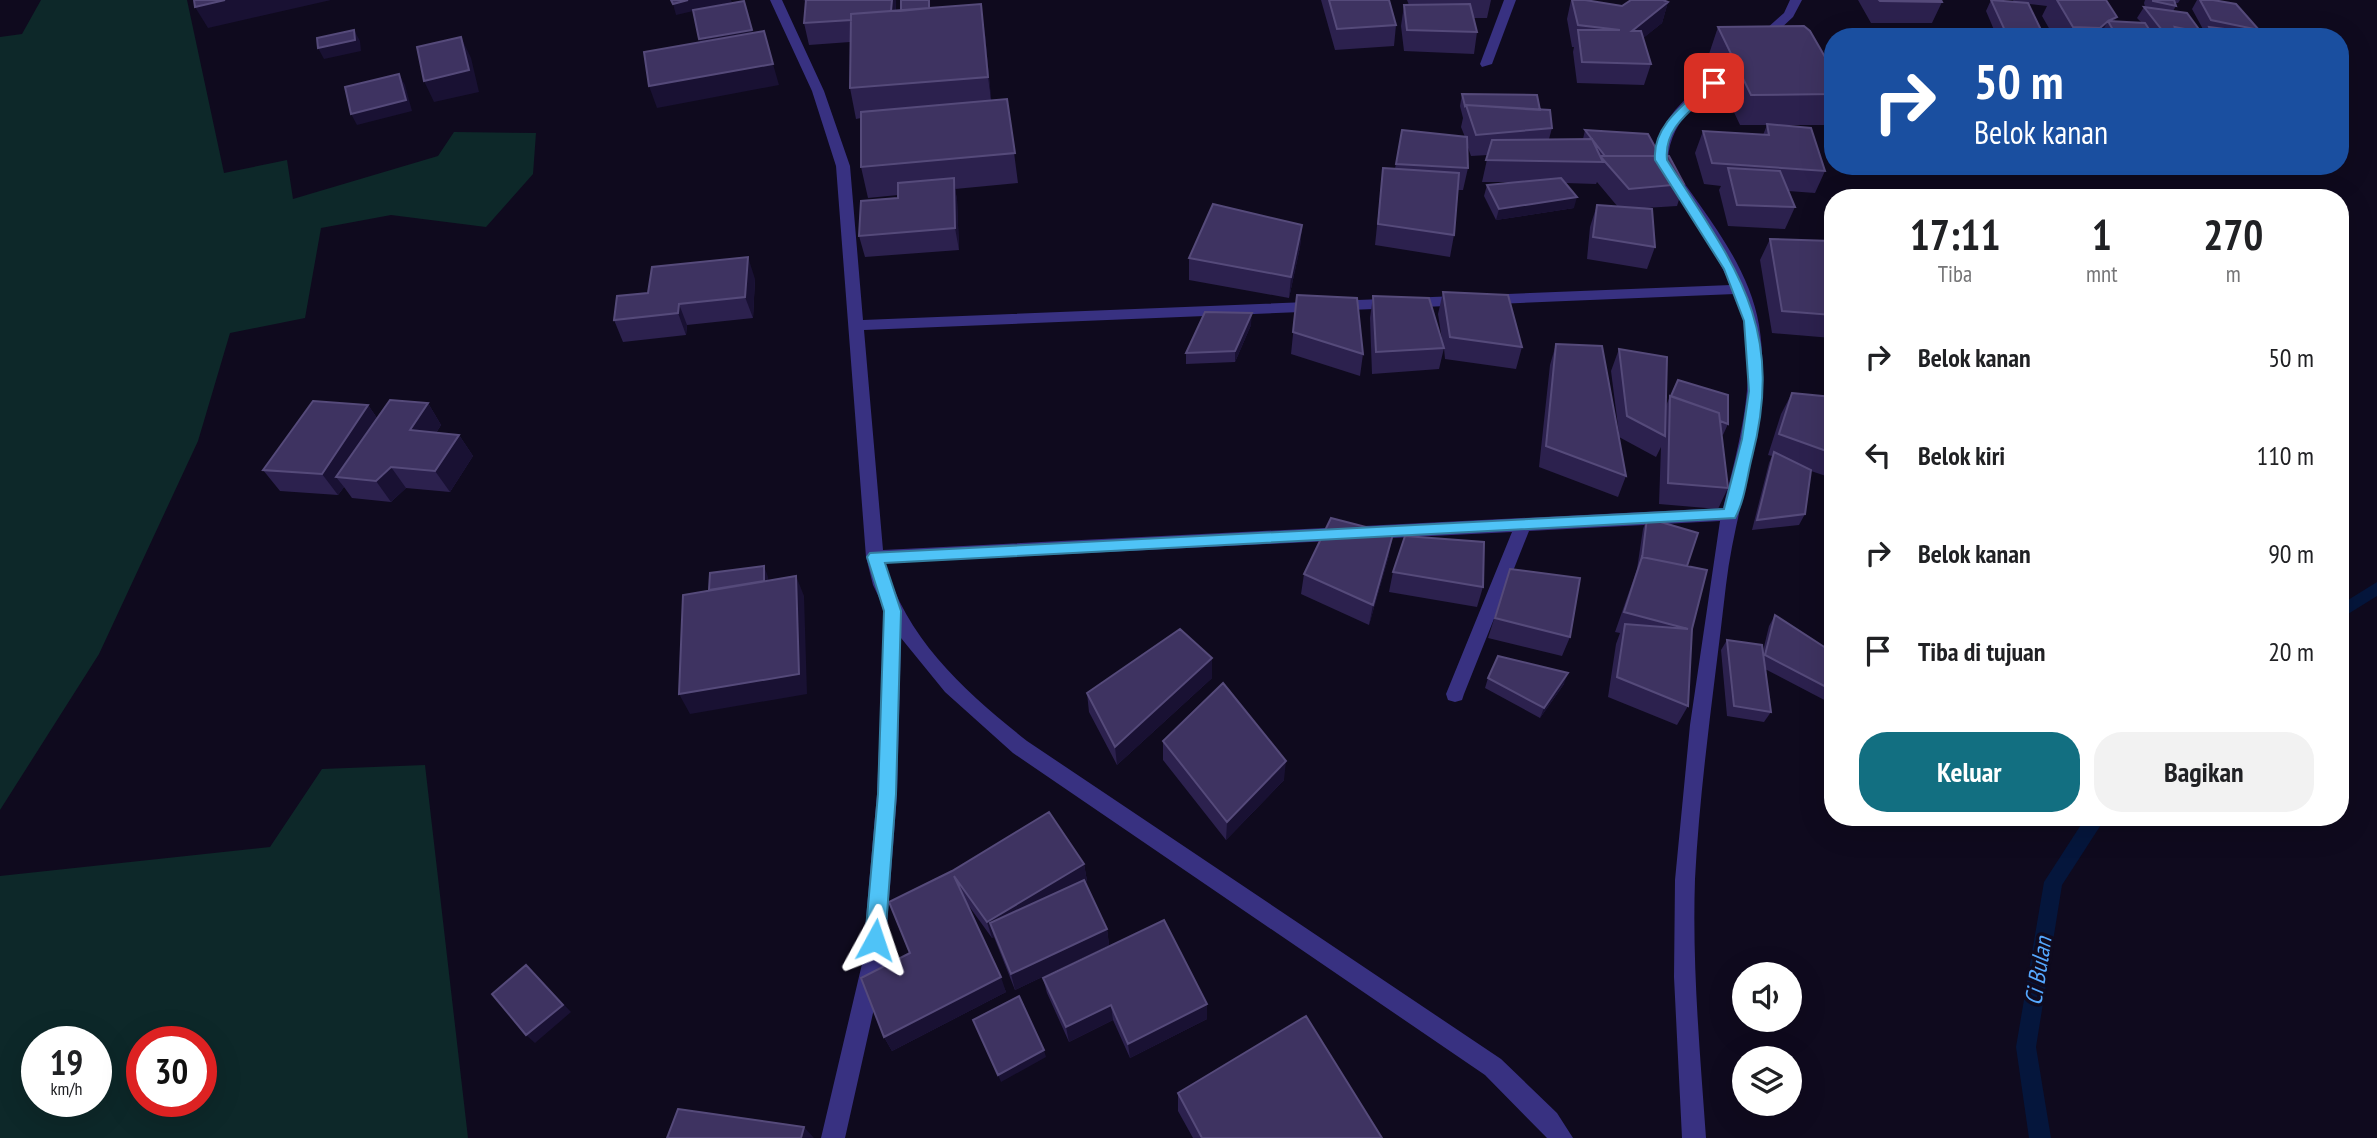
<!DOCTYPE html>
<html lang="id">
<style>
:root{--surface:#fff;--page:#f2f2f2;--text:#202124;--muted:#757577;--accent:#126f81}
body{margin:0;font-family:"PT Sans Narrow",sans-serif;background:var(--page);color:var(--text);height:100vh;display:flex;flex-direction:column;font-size:26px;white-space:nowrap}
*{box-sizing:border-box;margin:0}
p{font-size:23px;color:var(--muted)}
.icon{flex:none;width:38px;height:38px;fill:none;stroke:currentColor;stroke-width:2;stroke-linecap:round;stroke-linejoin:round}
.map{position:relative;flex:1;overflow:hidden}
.sheet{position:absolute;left:1824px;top:189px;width:525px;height:637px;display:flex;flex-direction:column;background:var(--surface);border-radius:28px;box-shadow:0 7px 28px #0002}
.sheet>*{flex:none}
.top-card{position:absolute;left:1824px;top:28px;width:525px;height:147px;border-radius:28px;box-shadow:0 7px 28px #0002;background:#1a4fa0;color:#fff;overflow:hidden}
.controls{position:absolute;left:1732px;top:962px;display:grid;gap:14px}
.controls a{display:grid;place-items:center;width:70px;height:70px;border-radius:50%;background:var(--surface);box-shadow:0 7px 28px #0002;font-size:35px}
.speed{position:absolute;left:21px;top:1026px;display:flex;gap:14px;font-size:35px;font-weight:700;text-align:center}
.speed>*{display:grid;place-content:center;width:91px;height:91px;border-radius:50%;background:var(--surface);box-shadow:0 7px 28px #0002;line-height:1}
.speed small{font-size:18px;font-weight:400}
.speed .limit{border:10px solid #d22;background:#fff;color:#111}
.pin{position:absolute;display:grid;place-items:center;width:60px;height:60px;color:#fff;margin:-30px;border-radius:14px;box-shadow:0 4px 10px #0006}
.me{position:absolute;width:77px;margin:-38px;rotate:5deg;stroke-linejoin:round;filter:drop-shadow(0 0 5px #0008)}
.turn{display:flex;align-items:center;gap:24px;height:147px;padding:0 35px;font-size:32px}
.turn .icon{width:91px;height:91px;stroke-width:2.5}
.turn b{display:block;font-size:49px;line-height:60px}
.eta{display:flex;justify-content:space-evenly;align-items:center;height:119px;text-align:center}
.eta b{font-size:42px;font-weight:700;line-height:49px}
.action{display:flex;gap:14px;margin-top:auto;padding:14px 35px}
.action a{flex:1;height:80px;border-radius:28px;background:var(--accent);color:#fff;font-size:28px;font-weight:700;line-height:80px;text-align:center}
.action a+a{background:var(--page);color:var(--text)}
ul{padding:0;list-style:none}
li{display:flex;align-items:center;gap:21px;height:98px;padding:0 35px}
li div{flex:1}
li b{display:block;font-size:26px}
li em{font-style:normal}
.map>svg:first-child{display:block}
</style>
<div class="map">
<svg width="2377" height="1138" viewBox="0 0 2377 1138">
<rect width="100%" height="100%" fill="#0f0a1e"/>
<path fill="#0d2829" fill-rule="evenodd" d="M41,0h146l37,173 63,-13 6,39 145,-43 16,-24 82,1 -3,41 -47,53 -95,-12 -70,13 -16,90 -75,15 -32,108 -99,213 -99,156v-773l22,-3z
M425,765l43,373h-468v-262l270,-29 52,-78zM37,1041h59v60h-59zM142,1041h59v60h-59z"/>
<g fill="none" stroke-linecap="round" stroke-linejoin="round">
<path fill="#05163c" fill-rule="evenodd" d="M2377,582v14l-37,23v-14z
M2086,817h20l-44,68 -26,162 15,91h-22l-13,-91 28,-165z"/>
<path fill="#383181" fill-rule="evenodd" d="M770,0h12l42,91 26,75 13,154 868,-35 -25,-48 -52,-77c3,-46 43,-71 76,-98h8v6c-30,26 -68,48 -70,92 34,50 81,104 91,165 15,89 -23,173 -33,260 -11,98 -26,196 -31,294 -3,87 5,173 11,259h-24l-8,-161 1,-97 15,-155 30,-204 -191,10 -65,163 -2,6 -7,2 -7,-2 -2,-6 66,-162 -627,31c21,77 82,130 142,178l474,318 56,54 16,25h-26l-62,-63 -472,-322 -68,-61 -44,-54 -4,156 -13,170 -39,174h-24l41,-174 15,-170 8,-184 -12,-25 -7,-28 -30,-391 -24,-75zM1735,294c28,69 5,145 -12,214l-840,42 -19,-220z
M1504,0h12l-24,64 -10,3 -2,-3z
M1790,0h12l-9,17 -29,27h-8v-6l28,-25z"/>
</g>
<path fill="#2c214e" d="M803,0h93v11l34,-3 55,26 6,66 16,-1 11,84 -63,6 2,11 2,50 -94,7 -6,-21 39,-38v-3l-30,3 -7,-31v-49l-5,1 -6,-31v-46l-41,3 -5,-22 2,-22z
M1321,0h68l7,25 -2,21 -59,4z
M1407,0h84l-4,18h-13l3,14 -3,22 -70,-3 -3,-25 3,-21h5z
M1571,0h14l37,6 46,-4 -6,21 -19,15 8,26 -7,21 -67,-2 -4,-31 1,-5h-2l-5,-28z
M1858,0h83l1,2 -10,21h-61z
M1991,0l23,2 -1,-2h93l9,22 27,1 -5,-5 7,-11h1l-1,-4 1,-3h35l-2,3h-4l2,3 -3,5 28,21 4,1 2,-1 -3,-1 -12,-22 5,-9h16l46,30 -2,3 23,4h-226l-12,-21 5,-10 -18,-2 13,28 -2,5h-43l-11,-26z
M1718,27l114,42v56h-54l47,46 -10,22 -27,-2 7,16 -10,22 -57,-3 -9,-36 2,-4 -17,-2 -9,-31 8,-22 60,4 4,-10h-27l-32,-68z
M1462,94l78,16 12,18 -3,11h34l2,-9 75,26 24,28 -7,22 -32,2 10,39 -8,22 -60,-10 3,-32 7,-22 21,2 -21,-25 -1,2 -31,-1 9,25 -78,12 -12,-24 3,-11 25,-3h-30l6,-27 -17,1 -4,-11 1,23 -5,22h-5l-4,45 -4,22 -75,-12 8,-77 12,1 7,-39 63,7 -4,-10 2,-9 -3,-12z
M1832,209v129l-60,-5 -12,-73 10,-21 61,2 -5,-18z
M1302,225l-2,22 -11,51 -100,-18v-22z
M755,279l-2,39 -66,7 -1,10 -63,7 -9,-22 34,-27z
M1443,292l79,55 -6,22 -71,-10 -1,-11 -5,21 -67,5 -2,-56 3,-22 70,50 -5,-32z
M1297,295l66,59 -3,22 -69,-22z
M1251,325l-16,37 -49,2v-11z
M1556,344l63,90 -8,-63 8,-22 47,57 4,-10 58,28 -5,11 -2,-1 7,54 -10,21 -59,-5 2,-57 -5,10 -37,-20 7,39 -8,21 -79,-30 11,-102z
M1792,393l40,4v81l-21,-7 -6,43 -6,11 -47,5 17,-67 3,-7 -4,-1 13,-41z
M428,403l13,22 -5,8 23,2 14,21 -23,36 -44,-4 -15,14 -39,-4 -8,-11 -6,8 -58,-4 -17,-21 105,-65 9,13z
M1647,518l40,48 5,63 -4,77 -11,19 -69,-28 8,-53 4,-11 -5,-1 22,-63 6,-40z
M1389,555l-20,70 -68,-31 3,-20z
M1510,569l60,68 -8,19 -74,-18z
M1393,572l90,15 -6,20 -88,-15z
M1832,596v17l-7,-3z
M1775,615l57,37v52l-67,-35 6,43 -7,10 -37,-6 -6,-66 6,-10 36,11 6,-25z
M1212,678l-95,87 -28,-53 -2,-19z
M1488,678l76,6 -24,34 -55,-30z
M1163,741l121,39 -58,60 -63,-80z
M1084,864l3,17 -2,1 22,47 2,16 -94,45 -21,-53 -2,1 -26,-36 40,90 -114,59 -8,-14 26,-84 42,-82z
M1043,978l164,26v15l-77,39 -17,-38 -44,22 -22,-49z
M1178,1093l204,45h-189l-15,-27z"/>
<path fill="#191133" d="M225,0h106l-123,28 -13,-21z
M688,0h43l1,2 -56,13 -3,-11z
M892,0h4l-1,39 -4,-21z
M744,1l14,50 -52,9 -7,-21z
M1668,2l-6,21 -36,29 6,-21z
M981,4l4,30 7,73 -4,-30z
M2117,17l-6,10 -3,-6 -9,16h-4l5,-9 8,-7z
M354,30l6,11 1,10 -37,8 -6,-11z
M461,37l10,21 8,34 -45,10 -10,-21z
M773,64l6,21 -122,23 -8,-22z
M399,74l6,11 7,26 -55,14 -6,-11z
M954,178l3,22 2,50 -4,-22z
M1577,197l-3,11 -78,12 3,-11z
M1302,225l-2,22 -11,51 2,-21z
M748,257l7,22 -2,39 -8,-21z
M679,304l8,21 -1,10 -8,-22z
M1252,313l-1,12 -16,37v-11z
M428,403l13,22 -17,26 -14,-21z
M368,405l15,22 -47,50 8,10 -6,8 -16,-21z
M459,435l14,21 -23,36 -15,-21z
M391,467l15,21 -15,14 -15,-21z
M1393,534l-4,21 -20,70 4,-20z
M764,566l4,11v25l-54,9z
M796,576l8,20 3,98 -117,20 -11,-20z
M1212,658v20l-95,87 -2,-18z
M1568,673l-4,11 -24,34 4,-10z
M1286,761l-2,19 -58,60 1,-18z
M1084,864l3,17 -92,56 -5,-14 4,14 -2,1 -5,-16z
M1107,929l2,16 -94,45 -4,-16z
M526,965l45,47 -36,31 -9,-8z
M1001,977l5,15 -114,59 -8,-14z
M1207,1004v15l-77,39 -2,-14z
M1111,1005l2,15 -44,22 -3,-15z
M1044,1050l2,7 -45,25 -3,-7z
M804,1127l10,11h-13z"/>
<path fill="#3e3361" stroke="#554a7a" stroke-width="2" d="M194,0h31l-30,7z
M671,0h17l-15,4z
M806,0h86l-1,11 -40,3v6l-47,3z
M901,0h28v8l-28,3z
M1329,0h60l7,25 -59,4z
M1572,0h13l37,6 9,-6h32l5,2 -36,29h9l10,33 -69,-2 -4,-32h42l-42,-5z
M1879,0h62l1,2 -62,-1z
M1991,0l37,3 14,29 -35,3z
M2057,0h49l11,17 -9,4 37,2 9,14h-37l-9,-16 -8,7 -27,-1z
M2153,0h21l2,6 -23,-5z
M2200,0h13l23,4 23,26 -48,-10z
M744,1l8,29 -53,9 -6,-29z
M981,4l7,73 -138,11 1,-74z
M1470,4l7,28 -70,-2 -3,-25z
M2144,7l43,6 14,19 -26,-5 -3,5 -10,-2z
M1804,26l6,5 22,38v25l-81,1 -33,-68z
M2175,27l47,10h-40z
M2209,27l70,9 1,1h-58l-10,-2z
M354,30l1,10 -37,8 -1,-10z
M764,31l9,33 -124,22 -5,-34z
M461,37l8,33 -45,11 -7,-34z
M399,74l7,26 -55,14 -6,-27z
M1462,94l75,1 3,15 -74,-5 -1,1z
M1007,99l8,54 -154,14v-55z
M1466,105l84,5 2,18 -76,7z
M1767,124l44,4 14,43 -113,-8 -9,-32 66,4z
M1402,130l65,7 1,31 -72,-4z
M1585,130l63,4 12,22h-55z
M1592,139l8,17h69l15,28 -55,5 -29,-33 3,6 -117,-2 6,-20z
M1383,168l76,5 -5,62 -76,-11z
M1728,168l52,3 15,36 -58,-2z
M954,178l1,50 -96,8 2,-35 37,-3v-15z
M1561,178l16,19 -78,12 -12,-24z
M1213,204l89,21 -11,52 -102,-19z
M1597,205l55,4 3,38 -62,-10z
M1770,239l62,2v74l-50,-4z
M748,257l-3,40 -66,7 -1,9 -64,7 3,-24 31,-3 4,-26z
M1443,292l65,3 14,52 -72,-10z
M1297,295l60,3 6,56 -70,-22z
M1373,296l56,2 15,50 -68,4z
M1205,312l47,1 -17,38 -49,2z
M1556,344l46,2 24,130 -80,-30z
M1619,349l48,8 -2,79 -38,-20z
M1678,380l50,15v29l-8,-3 -1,-8 -48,-17z
M1792,393l40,4v56l-53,-19z
M1670,396l49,17 9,75 -60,-5z
M390,400l38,3 -18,27 49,5 -24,36 -44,-4 -15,14 -40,-4z
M313,401l55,4 -46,69 -59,-4z
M1774,452l37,18 -6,44 -48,6z
M1331,518l62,16 -20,71 -69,-31z
M1647,518l51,15 -11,33 -45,-9v2z
M1405,536l79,6 -1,45 -90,-15z
M1642,557l65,13 -15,59 -4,77 -71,-29 8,-53 63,5 -64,-17z
M764,566v15l-55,9 1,-17z
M1510,569l70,9 -10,59 -75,-19z
M796,576l3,98 -120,20 4,-99z
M1775,615l57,37v38l-67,-35z
M1180,629l32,29 -97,89 -28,-54z
M1727,640l35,5 9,67 -37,-6z
M1498,656l70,17 -24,35 -56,-30z
M1223,683l63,78 -59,61 -64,-81z
M1049,812l35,52 -97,58 -33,-46 47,101 -117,60 -23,-59 49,-25 -21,-51 63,-31z
M1084,880l23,49 -96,45 -21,-51z
M1164,920l43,84 -79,40 -17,-39 -45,22 -23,-49z
M526,965l37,40 -37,30 -34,-41z
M1019,996l25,54 -46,25 -25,-55z
M1306,1016l76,122h-180l-24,-45z
M678,1109l126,18 -3,11h-134z"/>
<path fill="#4fc3f7" stroke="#337fa1" stroke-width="2" d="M1710,81l9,2c-21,24 -56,41 -52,77 67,105 119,165 85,297 -5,19 -7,43 -17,61l-850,45 16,48 -5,183 -11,146 -3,7 -7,3 -7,-3 -3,-7 13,-146 6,-183 -17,-54 3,-4 854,-44 18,-70 7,-48 -5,-70 -20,-52 -69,-109c-3,-35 31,-57 55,-79z"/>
<g text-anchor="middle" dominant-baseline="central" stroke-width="7" stroke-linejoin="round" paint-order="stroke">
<g font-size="24" font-style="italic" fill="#55a8ff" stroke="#0f0a1e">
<text transform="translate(2038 971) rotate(-81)">Ci Bulan</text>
</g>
</g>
</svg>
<div class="controls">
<a><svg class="icon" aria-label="sound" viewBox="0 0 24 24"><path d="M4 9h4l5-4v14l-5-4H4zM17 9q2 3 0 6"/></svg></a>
<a><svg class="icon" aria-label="layers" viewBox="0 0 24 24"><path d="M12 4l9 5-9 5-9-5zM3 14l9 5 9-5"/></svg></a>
</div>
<div class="speed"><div>19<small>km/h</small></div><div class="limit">30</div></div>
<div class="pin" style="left:1714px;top:83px;background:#d93025"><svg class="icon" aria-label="arrive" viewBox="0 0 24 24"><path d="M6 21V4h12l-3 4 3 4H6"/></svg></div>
<svg class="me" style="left:875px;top:940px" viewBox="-20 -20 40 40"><path d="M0-17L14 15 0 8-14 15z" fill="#4fc3f7" stroke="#fff" stroke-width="4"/></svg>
<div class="top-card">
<div class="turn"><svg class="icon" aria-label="right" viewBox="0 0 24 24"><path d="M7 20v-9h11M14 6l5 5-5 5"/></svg><div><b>50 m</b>Belok kanan</div></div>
</div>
<section class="sheet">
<div class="eta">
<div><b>17:11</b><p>Tiba</p></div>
<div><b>1</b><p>mnt</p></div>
<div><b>270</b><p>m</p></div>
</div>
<ul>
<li><svg class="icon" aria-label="right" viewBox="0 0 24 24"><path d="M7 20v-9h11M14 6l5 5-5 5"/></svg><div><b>Belok kanan</b></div><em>50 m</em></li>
<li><svg class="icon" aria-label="left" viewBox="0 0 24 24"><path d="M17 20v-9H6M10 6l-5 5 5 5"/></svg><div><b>Belok kiri</b></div><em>110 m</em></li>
<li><svg class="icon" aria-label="right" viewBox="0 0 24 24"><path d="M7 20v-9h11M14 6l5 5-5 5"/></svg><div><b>Belok kanan</b></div><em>90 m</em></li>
<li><svg class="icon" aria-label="arrive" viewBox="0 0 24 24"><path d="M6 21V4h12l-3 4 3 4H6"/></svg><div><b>Tiba di tujuan</b></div><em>20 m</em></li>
</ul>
<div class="action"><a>Keluar</a><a>Bagikan</a></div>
</section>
</div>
